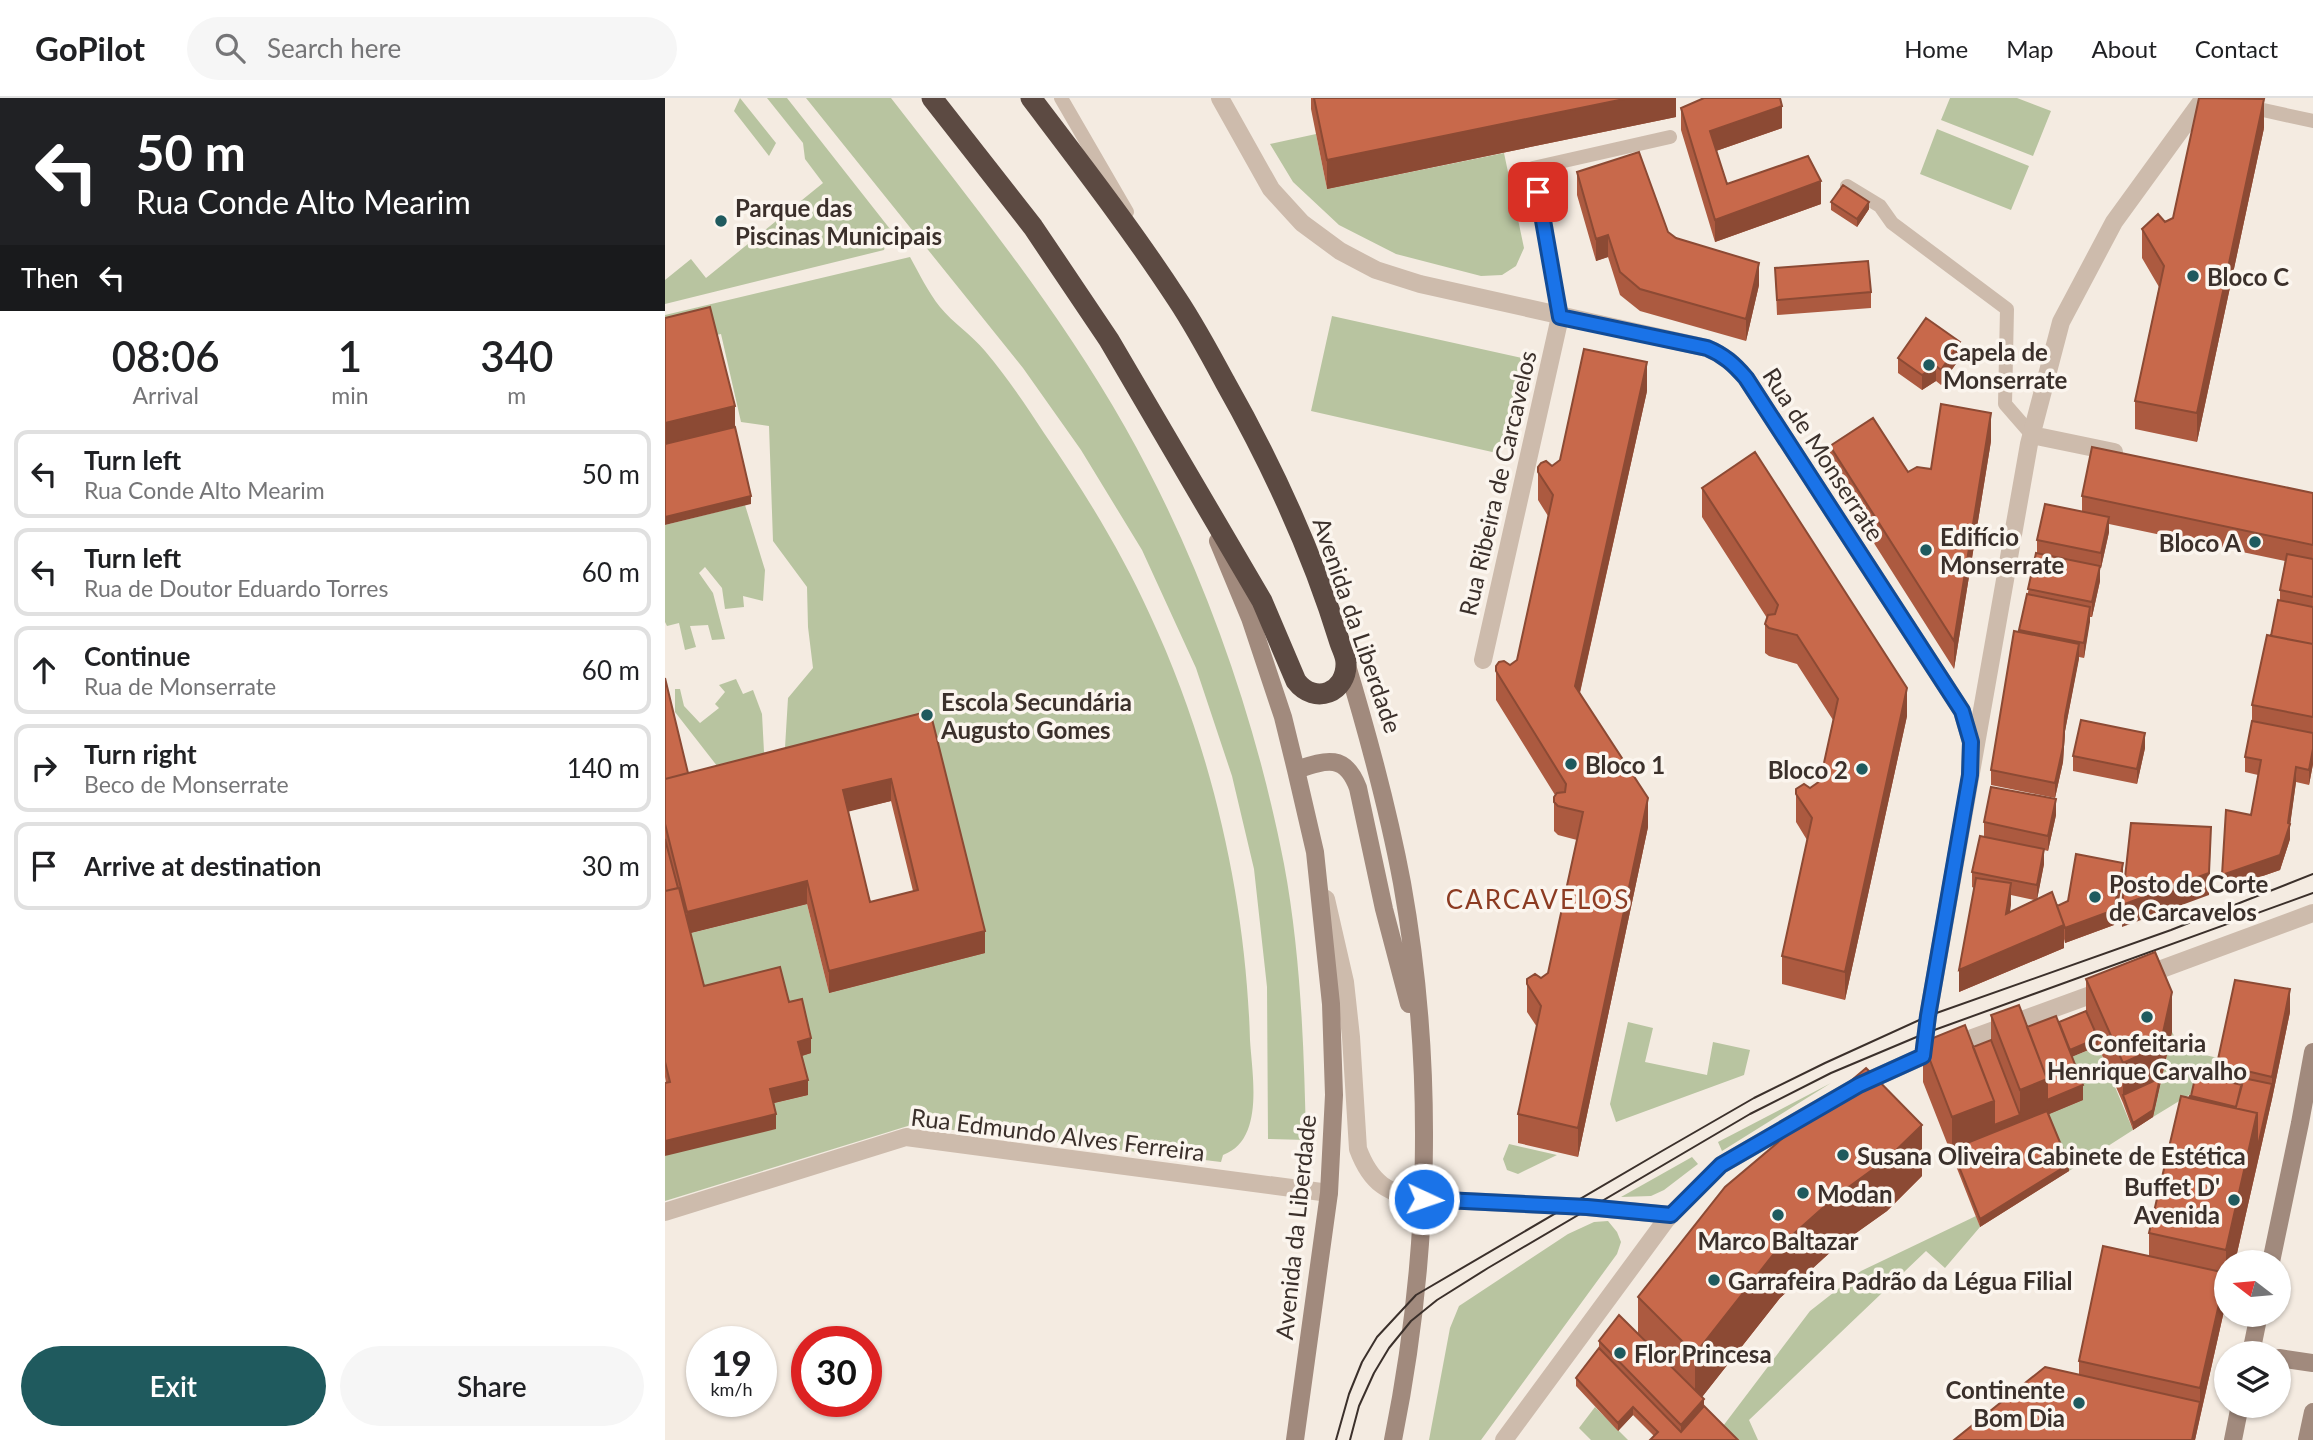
<!DOCTYPE html>
<meta charset="utf-8">
<style>
:root{--surface:#fff;--page:#f6f6f6;--text:#202124;--muted:#757577;--line:#e0e0e0;--accent:#1f5a5e}
body{margin:0;font-family:Lato,sans-serif;background:var(--page);color:var(--text);height:100vh;display:flex;flex-direction:column;font-size:26px;white-space:nowrap}
*{box-sizing:border-box;margin:0}
p{font-size:23px;color:var(--muted)}
.icon{flex:none;width:38px;height:38px;fill:none;stroke:currentColor;stroke-width:2;stroke-linecap:round;stroke-linejoin:round}
.map{position:relative;flex:1;overflow:hidden}
.drawer{display:flex;flex-direction:column;background:var(--surface);width:665px}
.drawer>*{flex:none}
.hud{background:#202124;color:#fff;overflow:hidden}
.needle{width:46px;rotate:286deg}
.buttons{position:absolute;left:1549px;top:1152px;display:grid;gap:14px}
.buttons a{display:grid;place-items:center;width:77px;height:77px;border-radius:50%;background:var(--surface);box-shadow:0 2px 5px #0004;font-size:35px}
.speed{position:absolute;left:21px;top:1228px;display:flex;gap:14px;font-size:35px;font-weight:700;text-align:center}
.speed>*{display:grid;place-content:center;width:91px;height:91px;border-radius:50%;background:var(--surface);box-shadow:0 2px 5px #0004;line-height:1}
.speed small{font-size:18px;font-weight:400}
.speed .limit{border:10px solid #d22;background:#fff;color:#111}
.pin{position:absolute;display:grid;place-items:center;width:60px;height:60px;color:#fff;margin:-30px;border-radius:14px;box-shadow:0 4px 10px #0006}
.me{position:absolute;width:77px;margin:-38px;rotate:93deg;stroke-linejoin:round;filter:drop-shadow(0 0 5px #0008)}
.turn{display:flex;align-items:center;gap:24px;height:147px;padding:0 21px;font-size:32px}
.turn .icon{width:91px;height:91px;stroke-width:2.5}
.turn b{display:block;font-size:49px;line-height:60px}
.then{display:flex;align-items:center;height:66px;padding:0 21px;background:#0003;gap:14px;font-size:26px}
.eta{display:flex;justify-content:space-evenly;align-items:center;height:119px;text-align:center}
.eta b{font-size:42px;font-weight:600;line-height:49px}
.primary-button{display:flex;gap:14px;margin-top:auto;padding:14px 21px}
.primary-button a{flex:1;height:80px;border-radius:42px;background:var(--accent);color:#fff;font-size:28px;font-weight:600;line-height:80px;text-align:center}
.primary-button a+a{background:var(--page);color:var(--text)}
ul{padding:0;list-style:none}
li{display:flex;align-items:center;gap:21px;height:88px;margin:0 14px 10px;padding:0 7px;border:4px solid var(--line);border-radius:14px}
li div{flex:1}
li b{display:block;font-size:26px}
li em{font-style:normal}
header{display:flex;align-items:center;gap:42px;box-sizing:border-box;height:98px;padding:0 35px;background:var(--surface);border-bottom:2px solid var(--line)}
header strong{font-size:33px}
nav{display:flex;gap:38px;margin-inline-start:auto;font-size:24px}
.search{width:490px;height:63px;background:var(--page);display:flex;align-items:center;gap:18px;box-sizing:border-box;padding:0 24px;border-radius:38px;color:var(--muted);font-size:26px}
main{display:flex;flex:1;min-height:0}
.map>svg:first-child{display:block}
</style>
<header>
<strong>GoPilot</strong>
<div class="search"><svg class="icon" aria-label="search" viewBox="0 0 24 24"><circle cx="10" cy="10" r="6"/><path d="M15 15l6 6"/></svg>Search here</div>
<nav><a>Home</a><a>Map</a><a>About</a><a>Contact</a></nav>
</header>
<main>
<section class="drawer">
<div class="hud">
<div class="turn"><svg class="icon" aria-label="left" viewBox="0 0 24 24"><path d="M17 20v-9H6M10 6l-5 5 5 5"/></svg><div><b>50 m</b>Rua Conde Alto Mearim</div></div>
<div class="then">Then<svg class="icon" aria-label="left" viewBox="0 0 24 24"><path d="M17 20v-9H6M10 6l-5 5 5 5"/></svg></div>
</div>
<div class="eta">
<div><b>08:06</b><p>Arrival</p></div>
<div><b>1</b><p>min</p></div>
<div><b>340</b><p>m</p></div>
</div>
<ul>
<li><svg class="icon" aria-label="left" viewBox="0 0 24 24"><path d="M17 20v-9H6M10 6l-5 5 5 5"/></svg><div><b>Turn left</b><p>Rua Conde Alto Mearim</p></div><em>50 m</em></li>
<li><svg class="icon" aria-label="left" viewBox="0 0 24 24"><path d="M17 20v-9H6M10 6l-5 5 5 5"/></svg><div><b>Turn left</b><p>Rua de Doutor Eduardo Torres</p></div><em>60 m</em></li>
<li><svg class="icon" aria-label="ahead" viewBox="0 0 24 24"><path d="M12 20V5M6 11l6-6 6 6"/></svg><div><b>Continue</b><p>Rua de Monserrate</p></div><em>60 m</em></li>
<li><svg class="icon" aria-label="right" viewBox="0 0 24 24"><path d="M7 20v-9h11M14 6l5 5-5 5"/></svg><div><b>Turn right</b><p>Beco de Monserrate</p></div><em>140 m</em></li>
<li><svg class="icon" aria-label="arrive" viewBox="0 0 24 24"><path d="M6 21V4h12l-3 4 3 4H6"/></svg><div><b>Arrive at destination</b></div><em>30 m</em></li>
</ul>
<div class="primary-button"><a>Exit</a><a>Share</a></div>
</section>
<div class="map">
<svg width="1648" height="1342" viewBox="0 0 1648 1342">
<rect width="100%" height="100%" fill="#f4ebe1"/>
<path fill="#b8c4a0" d="M75,0l36,45 -7,13 -35,-45z
M102,0h20l103,131 -6,21 -219,54v-24l26,-21 15,19 117,-95 -18,-24 -2,-16z
M141,0h85c81,104 169,214 234,329 75,132 130,287 159,437 17,91 20,184 22,276l-38,-1 -1,-152 -13,-118 -22,-93 -36,-108 -54,-118 -61,-100 -58,-82z
M1285,0h67l34,13 -18,45 -92,-36z
M1272,31l92,37 -18,44 -91,-36z
M651,36l11,55 177,-36 20,95 -8,18 -14,9 -21,1 -85,-22 -57,-29 -46,-43 -23,-38z
M245,159c9,16 18,35 30,50 13,16 32,28 45,44 21,25 41,54 59,82 40,58 77,118 106,182 61,131 96,282 100,425 2,35 15,100 -27,115l-2,7 -310,-37 -246,76v-45l105,-52 38,-9 -104,-94 -17,-67 120,-30 22,89 155,-40 -54,-219 -146,30 4,-66 25,-30 -5,-41 -1,-40 -34,-46 -4,-115 -28,-4 -20,-88 -56,12v-31z
M667,218l190,42 -21,96 -190,-43z
M80,407l20,65 -2,31 -20,-5 1,11 -19,2 -3,-21 -17,-21 -6,6 14,20 12,46 -13,1 -4,-15 -18,1 6,21 -11,3 -6,-27 -12,3 -2,-4v-97z
M71,581l7,15 10,-4 9,24 2,38 7,5 -50,14 -46,-59v-23h5l4,17 16,17 19,-15 -4,-4 10,-12 -6,-7z
M963,924l25,6 -8,34 62,13 6,-33 37,8 -6,25 -128,47 -6,-18z
M1507,934l10,18 41,9 -6,27 -23,6 -41,25z
M1433,948l35,84 -64,41 -23,-56 37,-15 -16,-41z
M1166,985l-109,68 -4,-9z
M844,1046l48,11 -39,19 -11,-4 -4,-11z
M1027,1059l6,7 -34,26 -13,6 -30,1z
M1311,1118l4,11 -35,41 -19,-17 -177,169 9,20h-28l-10,-10 90,-119 51,-40z
M943,1123l9,11 4,10 -4,12 -136,186h-52l21,-112 9,-22 109,-72 26,-12z
M930,1309l33,33h-37l-12,-12z"/>
<g fill="none" stroke-linecap="round" stroke-linejoin="round">
<path stroke="#cdbbac" stroke-width="14" d="M396,0l66,114
M1580,8l68,15
M1182,88l33,20 12,17 115,86 -2,95 27,31
M895,219l-27,-149 137,-31"/>
<path stroke="#cdbbac" stroke-width="18" d="M555,0l51,91 31,34 38,28 36,19 44,14 287,64c17,7 27,16 39,30l216,333 9,31 -1,33
M1367,337l82,17
M818,562l77,-343
M661,801l19,83 6,55 7,112c13,35 30,45 66,50l163,8 84,8
M1475,879l173,-64
M1258,958l5,-40 101,-572 32,-122 53,-100 90,-124
M0,1114l241,-75 423,56
M839,1342l162,-220 55,-55 138,-80 64,-29 184,-67"/>
<path stroke="#a18a7d" stroke-width="18" d="M553,443l32,77 33,99 13,53 19,82 16,152 3,91 -5,98 -34,247
M681,564c22,73 42,146 56,221 33,184 28,374 -9,557
M631,672c30,-10 49,-17 62,18l26,121 25,95
M1606,1164l29,-139 13,-71
M1586,1255l8,-39
M1614,1260l34,5
M1568,1342l7,-35
M1642,1342l6,-28"/>
<path stroke="#5c4a42" stroke-width="21" d="M267,0l101,129 76,113 153,261 34,80c19,25 51,11 50,-18 0,-7 -4,-14 -6,-20 -28,-92 -68,-178 -115,-261 -15,-28 -30,-56 -48,-83 -45,-69 -96,-135 -146,-201"/>
<path stroke="#3b302b" stroke-width="2" d="M671,1342l13,-46 13,-32 15,-25 39,-42 246,-144 92,-53 71,-35 103,-47 243,-86 142,-56
M685,1342l9,-34 15,-33 15,-25 22,-27 26,-21 51,-32 262,-154 81,-41 95,-40 387,-140"/>
</g>
<path fill="#ac5a40" fill-rule="evenodd" d="M646,0h365v19l-349,72 -16,-80z
M1016,10l101,20 -66,23 11,33 94,20 -106,38 -34,-112z
M1599,30l-67,314 -62,-13v-28l24,-114 -17,-29v-29l31,-11z
M912,74l99,66 83,47 -13,56 -106,-30 -20,-16 -12,-38 -12,4 -19,-66z
M1166,104l38,7 -12,18 -26,-17z
M1110,170l96,24v16l-94,7z
M1233,260h62l-19,27 -5,-4 -14,9 -24,-17z
M982,293l-67,302 68,134 -70,330 -60,-14v-29l19,-87 -10,-15v-33l14,-1 7,-5 29,-133 -19,-5 -4,-4v-34l1,-2 -59,-95v-34l14,-1 7,-5 31,-144 -10,-16v-33l14,-1 8,-6z
M1326,343l-37,228 -124,-195v-28l78,26 23,-3z
M1037,390l205,228 -62,284 -63,-16v-28l25,-116 -11,-18v-33l14,-1 10,-7 13,-61 -36,-56 -28,-8 -4,-3v-29l2,-6 -65,-101z
M1648,395v271l-4,21 -13,-3 -6,42v15l-10,31 -58,20 29,-75 7,-40 -13,-3v-15l7,-36v-16l28,-105v-10l5,-29 -176,-37v8l-8,36h-1v13l-8,36h-2l-6,41 -5,-1 -14,74 -2,31 -8,36 -64,-13v-15l28,-140 18,-76v-14l45,-29v-15z
M0,580l23,95 242,-62 55,242 -156,40 -22,-89 -117,29 14,53 85,16 22,51 -9,3 6,39 -34,8 2,26 -110,-46 -1,-6zM226,703l22,90 -43,11 -22,-91z
M1480,650l-8,36 -64,-13v-15z
M1391,717l-8,36 -4,-1v14l-7,35 20,8 66,-28 -9,46 -49,18 -1,-4v9l-105,44 15,-104 -2,-1v-15l12,-35v-15zM1346,797l23,5 -24,12z
M1421,881l86,53 -19,85 -20,13 -10,-27 -25,-57 -26,10 11,44 -34,14 20,57 -89,56 -57,-145v-40l50,5 18,-7v-25l36,12 32,-5 27,-11z
M1625,914l-18,87 -37,163h-9v40l-31,138h-241l125,-65v-14l70,-105v-23l40,-135 28,-19v-15z
M1257,1078l-35,35 -52,37 -55,50 -78,99 2,9 34,34 -84,-4 -21,-21 -15,16 -42,-45v-8l23,-30v-7l39,-7v-37z"/>
<path fill="#8c4a34" d="M964,0h47v19l-349,72v-29z
M1599,1v29l-67,314v-29z
M1117,8v22l-72,25v-22z
M1156,83v23l-106,38v-22z
M1204,104v7l-12,18v-8z
M943,137v22l-12,4v-22z
M1094,165v22l-13,56v-22z
M1295,244v16l-19,27v-15z
M982,264v29l-72,323v-28z
M1271,268v15l-14,9v-15z
M70,308v29l-70,16v-28z
M1326,315v28l-37,228v-28z
M86,398v8l-86,21v-8z
M1444,419v15l-8,36v-15z
M1435,468v15l-8,36v-15z
M1425,509v15l-6,36v-15z
M1414,546v15l-14,72 -2,31 -8,36v-15l10,-67z
M1242,590v28l-62,284v-28z
M1480,635v15l-8,36v-15z
M1648,651v15l-4,21v-15z
M1631,669v15l-6,44v-2v15l-10,31 -58,20v-15l66,-52z
M226,681v22l-48,12v-23z
M983,700v29l-70,330v-29z
M1391,701v16l-8,36v-15z
M1546,729l-2,68 -87,32v-22z
M1379,751v15l-7,36v-15z
M1458,765v16l-9,46 -49,18v-15z
M142,783v23l-120,30v-22z
M1346,785v22l-5,31v-22z
M1399,827v23l-105,44v-22z
M320,833v22l-156,40v-22z
M1625,891v23l-18,87v-22z
M1507,894v40l-19,85 -20,13v-7l-10,-28v-32z
M146,940v15l-13,4v-15z
M1433,940v8l-31,13v-8z
M1382,981l36,6v15l-36,15 -53,26v-16l26,-10v-25z
M143,982v15l-38,9v-15z
M1607,986v15l-37,163h-9v-12l31,-137z
M1329,1003v40l-42,8v-32z
M111,1016v15l-111,27v-15z
M1257,1027v51l-35,35 -52,37 -55,50 -85,108v-52l85,-108 55,-49z
M1404,1066v7l-89,56v-8z
M1561,1175v29l-26,115v-29z
M1039,1301v15l-23,26v-15z
M1535,1304v15l-5,23h-3z
M968,1309v8l-15,16v-8z"/>
<path fill="#c8694b" stroke="#8c4a34" stroke-width="2" fill-rule="evenodd" d="M649,0h315l-302,62z
M1039,0h76l2,8 -72,25 17,53 81,-28 13,25 -106,39 -34,-112z
M1534,0l65,1 -67,314 -62,-12 29,-135 -22,-37 16,-15 7,8 8,-4z
M974,54l29,80 8,6 83,25 -13,56 -106,-30 -20,-17 -12,-37 -12,4 -19,-67z
M1178,87l26,17 -12,17 -26,-17z
M1203,163l3,31 -94,8 -2,-32z
M45,209l25,99 -70,17v-105z
M1261,220l34,24 -19,28 -5,-4 -14,9 -24,-17z
M919,251l63,13 -72,324 73,112 -70,330 -60,-14 23,-108 -14,-22v-5l8,-5 6,4 7,-5 35,-161 -25,-6 -4,-4v-5l3,-4 8,-1 1,-8 -70,-113v-5l3,-4 5,-1 6,4 7,-5 36,-165 -15,-23v-5l3,-4 5,-2 6,5 8,-6z
M1276,306l50,9 -37,228 -124,-195 43,-28 35,54 9,-5 14,2z
M70,329l16,69 -86,21v-73z
M1427,349l221,46v52l-231,-49z
M1090,354l152,236 -62,284 -63,-16 30,-138 -16,-24v-5l8,-5 6,4 10,-7 18,-82 -41,-64 -28,-7 -4,-4 3,-9 7,-1 3,-9 -76,-117z
M1380,406l64,13 -8,36 -64,-13z
M1371,455l64,13 -8,36 -64,-13z
M1622,456l26,5v38l-33,-7z
M1362,496l63,13 -6,36 -65,-13z
M1613,502l35,7v37l-42,-8z
M1349,533l65,13 -14,72 -2,31 -8,36 -64,-13z
M1602,537l46,9v73l-61,-12z
M0,580l23,95 -23,6z
M265,613l55,220 -156,40 -22,-90 -120,31 -22,-88v-45zM226,681l27,111 -48,12 -27,-112z
M1416,622l64,13 -8,36 -64,-13z
M1587,623l61,12v16l-4,21 -13,-3 -8,56 2,1 -10,31 -58,20 4,-65 25,5 10,-55 -16,-3z
M1326,689l65,12 -8,37 -64,-14z
M1466,725l80,4 -2,46 -87,32z
M1315,738l64,13 -7,36 -65,-13z
M0,741l13,49 -13,3z
M1411,756l47,9 -9,47 -49,18 -8,-22 11,-5z
M1311,780l35,5 -5,31 46,-22 12,33 -105,45z
M14,790l25,98 76,-19 9,35 13,-3 9,39 -13,4 10,38 -38,9 6,25 -111,27v-58l5,-1 -5,-20v-171z
M1490,854l17,40 -12,54 -37,17 -37,-84z
M1570,882l55,9 -18,88 -55,-13z
M1354,907l28,74 -27,11 -29,-75z
M1421,913l12,27 -28,12 -11,-28z
M1391,918l27,69 -36,15v-21l-20,-52z
M1300,927l29,76 -42,16 -29,-75z
M1326,942l29,75 -26,10v-24l-21,-54z
M1201,970l56,57 -35,34 -52,38 -55,49 -85,108 -57,-57 87,-110z
M1531,976l46,11 -6,22 -45,-11z
M1495,980l-7,32 -20,13 -10,-28z
M1578,980l29,6 -15,66v-37l-68,-15 1,-2 46,11z
M1516,998l76,17 -31,137 -77,-17z
M1382,1013l22,53 -89,55 -28,-70z
M1438,1148l123,27 -26,115 -121,-27z
M954,1217l85,84 -23,26 -82,-84z
M934,1250l82,84 23,-26 34,34h-88l8,-8 -25,-25 -15,16 -42,-45z
M1380,1269l155,35 -8,38h-238z"/>
<g fill="none" stroke-linecap="round" stroke-linejoin="round">
<g stroke="#114b97" stroke-width="18">
<path id="route" d="M759,1101l163,8 84,8 50,-50 138,-80 64,-29 5,-40 42,-241 1,-33 -9,-31 -216,-333c-12,-14 -22,-23 -39,-30l-147,-31 -22,-125"/>
</g>
<use href="#route" stroke="#1a73e8" stroke-width="12"/>
</g>
<g fill="#1f5a5e" stroke="#fbf5ee" stroke-width="2.5">
<circle cx="56" cy="123" r="7"/>
<circle cx="1528" cy="178" r="7"/>
<circle cx="1264" cy="267" r="7"/>
<circle cx="1590" cy="444" r="7"/>
<circle cx="1261" cy="452" r="7"/>
<circle cx="262" cy="617" r="7"/>
<circle cx="906" cy="666" r="7"/>
<circle cx="1197" cy="671" r="7"/>
<circle cx="1430" cy="799" r="7"/>
<circle cx="1482" cy="919" r="7"/>
<circle cx="1178" cy="1057" r="7"/>
<circle cx="1138" cy="1095" r="7"/>
<circle cx="1569" cy="1102" r="7"/>
<circle cx="1113" cy="1117" r="7"/>
<circle cx="1049" cy="1182" r="7"/>
<circle cx="955" cy="1255" r="7"/>
<circle cx="1414" cy="1305" r="7"/>
</g>
<g text-anchor="middle" dominant-baseline="central" stroke-width="7" stroke-linejoin="round" paint-order="stroke">
<g font-size="24" font-weight="bold" fill="#3b302b" stroke="#fbf5ee" text-anchor="start">
<text x="70" y="109">Parque das<tspan x="70" dy="28">Piscinas Municipais</tspan></text>
<text x="1542" y="178">Bloco C</text>
<text x="1278" y="253">Capela de<tspan x="1278" dy="28">Monserrate</tspan></text>
<text x="1275" y="438">Edifício<tspan x="1275" dy="28">Monserrate</tspan></text>
<text x="1576" y="444" text-anchor="end">Bloco A</text>
<text x="276" y="603">Escola Secundária<tspan x="276" dy="28">Augusto Gomes</tspan></text>
<text x="920" y="666">Bloco 1</text>
<text x="1183" y="671" text-anchor="end">Bloco 2</text>
<text x="1444" y="785">Posto de Corte<tspan x="1444" dy="28">de Carcavelos</tspan></text>
<text x="1482" y="944" text-anchor="middle">Confeitaria<tspan x="1482" dy="28">Henrique Carvalho</tspan></text>
<text x="1192" y="1057">Susana Oliveira Cabinete de Estética</text>
<text x="1555" y="1088" text-anchor="end">Buffet D'<tspan x="1555" dy="28">Avenida</tspan></text>
<text x="1152" y="1095">Modan</text>
<text x="1113" y="1142" text-anchor="middle">Marco Baltazar</text>
<text x="1063" y="1182">Garrafeira Padrão da Légua Filial</text>
<text x="969" y="1255">Flor Princesa</text>
<text x="1400" y="1291" text-anchor="end">Continente<tspan x="1400" dy="28">Bom Dia</tspan></text>
</g>
<g font-size="24" fill="#3b302b" stroke="#fbf5ee">
<text transform="translate(1159 356) rotate(57)">Rua de Monserrate</text>
<text transform="translate(832 385) rotate(-77)">Rua Ribeira de Carcavelos</text>
<text transform="translate(693 527) rotate(71)">Avenida da Liberdade</text>
<text transform="translate(393 1036) rotate(7)">Rua Edmundo Alves Ferreira</text>
<text transform="translate(630 1129) rotate(-84)">Avenida da Liberdade</text>
</g>
<g font-size="26" letter-spacing="2" fill="#8c3b22" stroke="#fbf5ee">
<text x="873" y="801">CARCAVELOS</text>
</g>
</g>
</svg>
<div class="buttons">
<a><svg class="needle" viewBox="-14 -14 28 28"><path d="M0-13l5 13h-10z" fill="#e53935"/><path d="M0 13l5-13h-10z" fill="#757577"/></svg></a>
<a><svg class="icon" aria-label="layers" viewBox="0 0 24 24"><path d="M12 4l9 5-9 5-9-5zM3 14l9 5 9-5"/></svg></a>
</div>
<div class="speed"><div>19<small>km/h</small></div><div class="limit">30</div></div>
<div class="pin" style="left:873px;top:94px;background:#d93025"><svg class="icon" aria-label="arrive" viewBox="0 0 24 24"><path d="M6 21V4h12l-3 4 3 4H6"/></svg></div>
<svg class="me" style="left:759px;top:1101px" viewBox="-20 -20 40 40"><circle r="17" fill="#1a73e8" stroke="#fff" stroke-width="3"/><path d="M0-11L8 9 0 5-8 9z" fill="#fff"/></svg>
</div>
</main>
